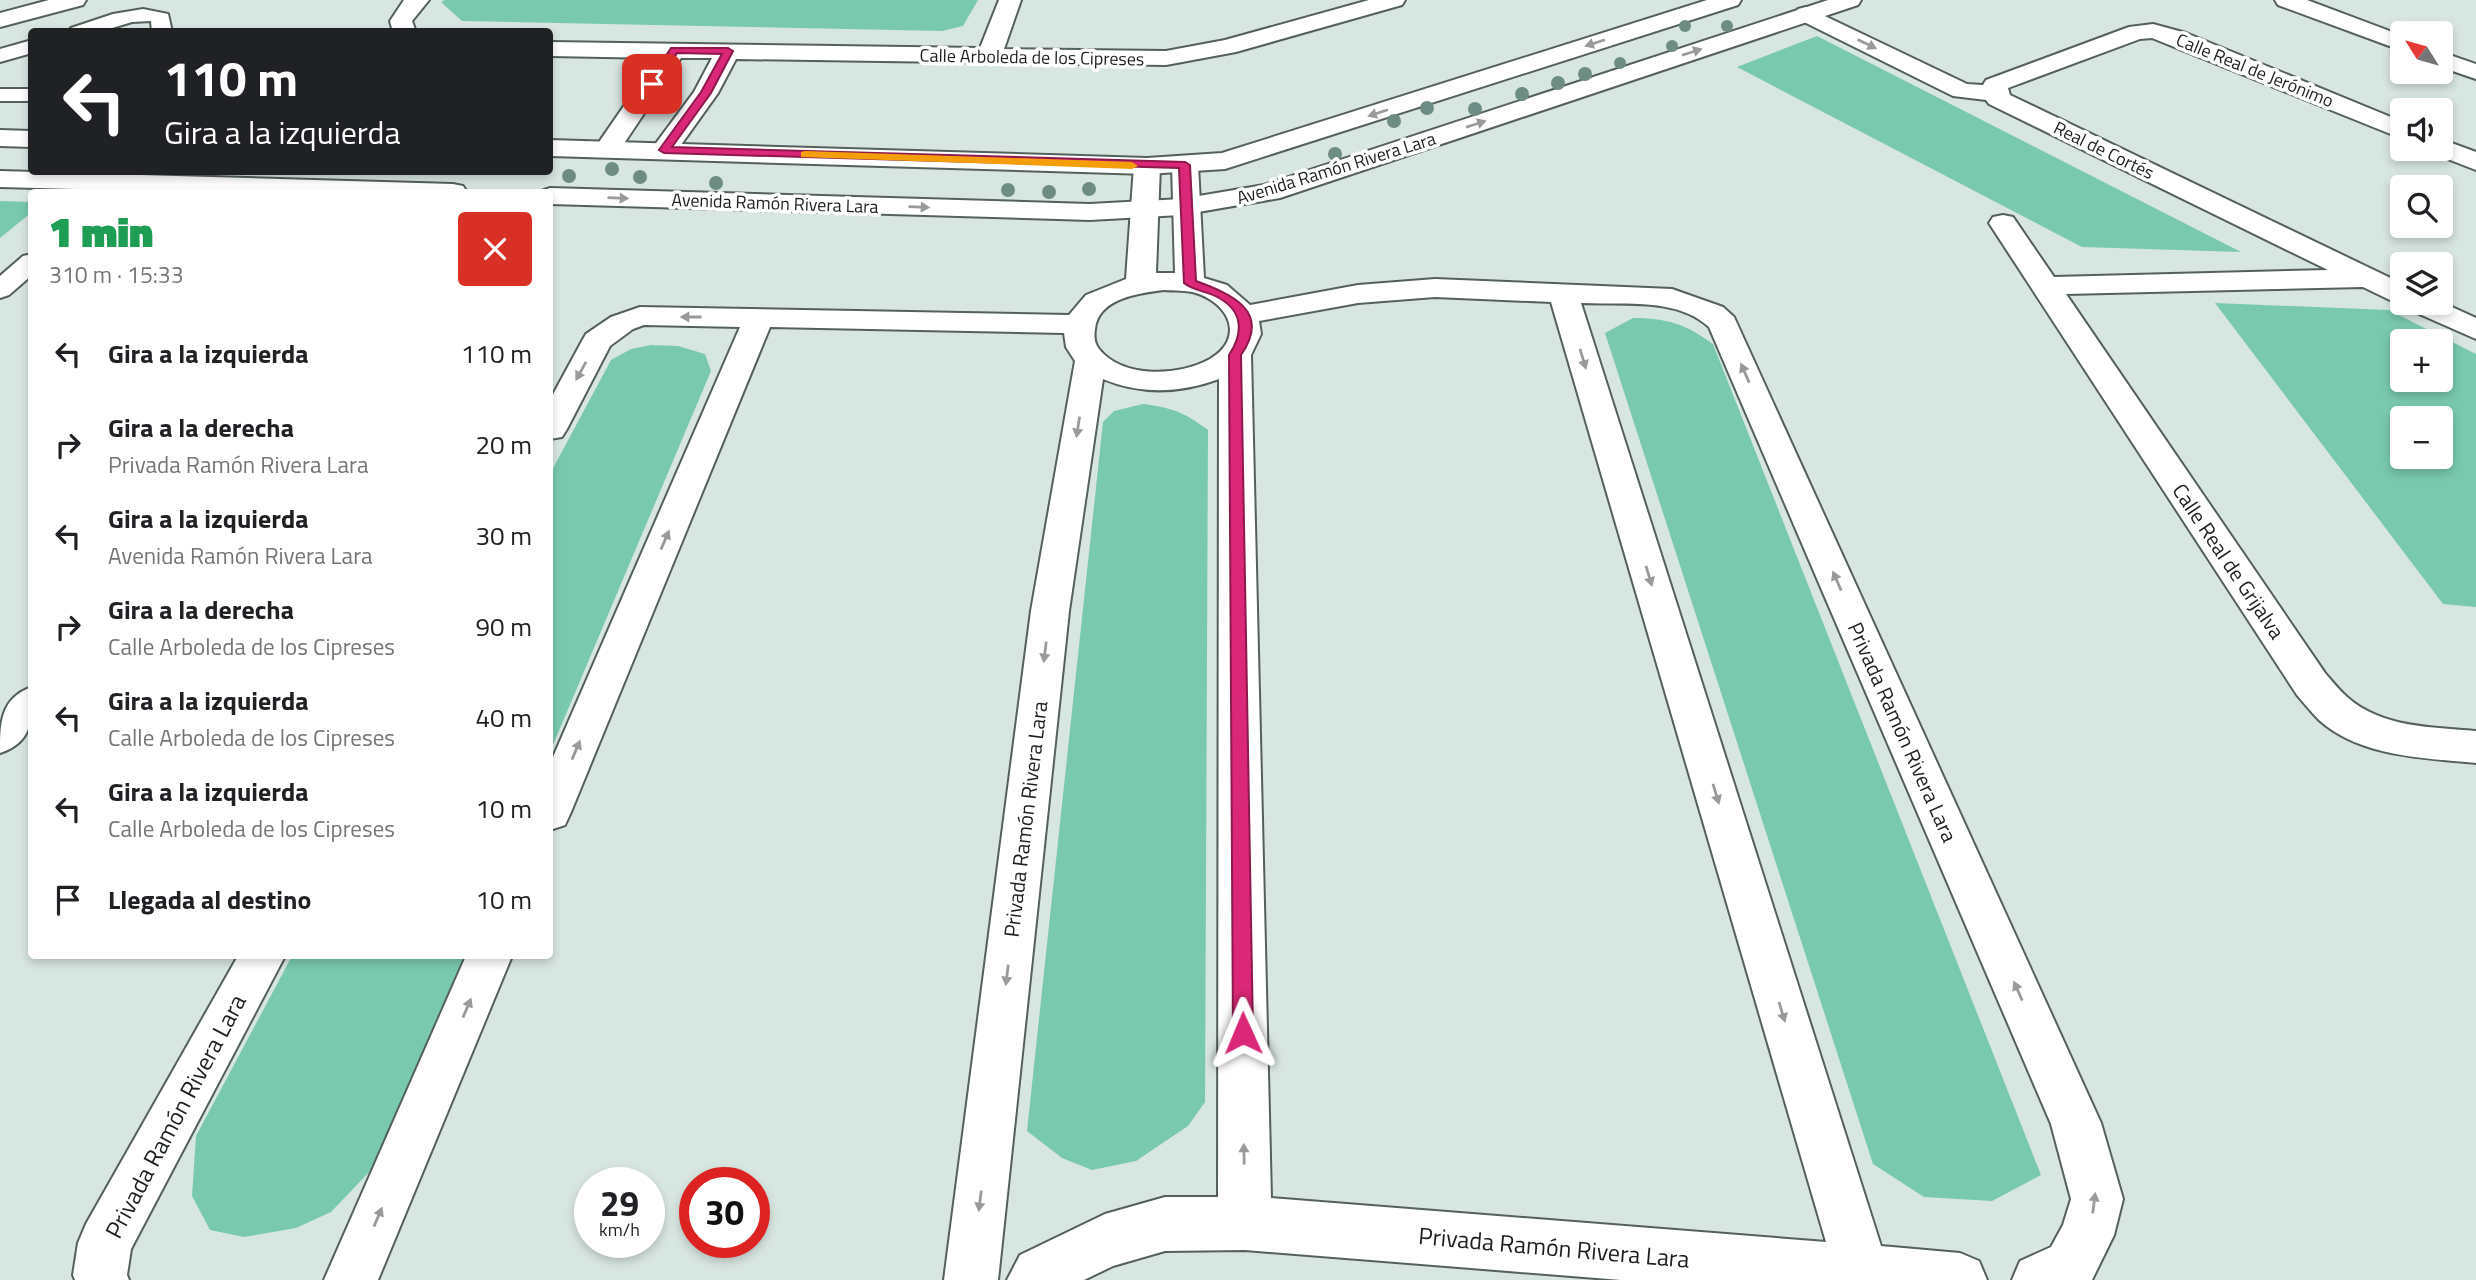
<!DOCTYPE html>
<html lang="es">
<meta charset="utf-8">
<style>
:root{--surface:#fff;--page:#f2f2f2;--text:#202124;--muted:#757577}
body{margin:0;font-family:"Titillium Web",sans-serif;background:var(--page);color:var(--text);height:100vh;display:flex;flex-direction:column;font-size:26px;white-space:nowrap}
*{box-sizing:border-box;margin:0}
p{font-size:23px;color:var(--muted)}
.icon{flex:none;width:38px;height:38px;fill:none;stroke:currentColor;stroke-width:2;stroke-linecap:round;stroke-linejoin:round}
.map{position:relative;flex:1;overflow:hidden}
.sheet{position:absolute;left:28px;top:189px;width:525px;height:770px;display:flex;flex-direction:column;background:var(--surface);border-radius:7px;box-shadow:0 4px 10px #0003}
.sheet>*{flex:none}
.top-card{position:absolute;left:28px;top:28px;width:525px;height:147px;border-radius:7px;box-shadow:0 4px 10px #0003;background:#202124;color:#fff;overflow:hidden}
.needle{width:46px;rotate:307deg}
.controls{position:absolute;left:2390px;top:21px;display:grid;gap:14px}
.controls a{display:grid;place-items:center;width:63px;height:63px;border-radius:7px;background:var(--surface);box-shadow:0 4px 10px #0003;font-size:35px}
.speed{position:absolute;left:574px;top:1167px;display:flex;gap:14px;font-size:35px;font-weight:700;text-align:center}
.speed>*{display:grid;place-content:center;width:91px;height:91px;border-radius:50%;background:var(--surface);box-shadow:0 4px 10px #0003;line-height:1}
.speed small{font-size:18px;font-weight:400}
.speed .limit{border:10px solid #d22;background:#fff;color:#111}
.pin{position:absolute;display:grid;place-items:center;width:60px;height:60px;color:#fff;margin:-30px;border-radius:14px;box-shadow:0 4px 10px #0006}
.me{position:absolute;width:77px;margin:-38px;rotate:359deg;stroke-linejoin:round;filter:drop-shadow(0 0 5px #0008)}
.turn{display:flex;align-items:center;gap:24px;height:147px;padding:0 21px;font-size:32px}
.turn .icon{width:91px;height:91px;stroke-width:2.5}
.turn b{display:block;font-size:49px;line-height:60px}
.round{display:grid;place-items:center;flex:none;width:74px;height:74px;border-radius:7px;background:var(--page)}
.overview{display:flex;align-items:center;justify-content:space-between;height:119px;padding:0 21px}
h1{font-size:42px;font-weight:800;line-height:52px;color:#1e9e55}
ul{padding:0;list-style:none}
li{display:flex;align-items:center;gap:21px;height:91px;padding:0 21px}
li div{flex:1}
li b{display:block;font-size:26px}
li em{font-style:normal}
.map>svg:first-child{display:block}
</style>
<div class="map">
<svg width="2476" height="1280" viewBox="0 0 2476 1280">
<rect width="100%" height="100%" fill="#d8e6e1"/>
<path fill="#79c9af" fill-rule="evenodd" d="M445,0h533l-15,26 -21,5 -480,-10 -21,-19z
M1817,36l424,216 -159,-5 -345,-180z
M0,201l31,1 1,10 -32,26z
M2215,303l174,7 87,44v253l-33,-3zM2403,341h38v39h-38zM2403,418h38v39h-38z
M1633,318c33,0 53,6 80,26l328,831 -49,26 -68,-4 -51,-33 -268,-831z
M651,345l27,1 27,8 6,17 -161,381v-278l61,-114 20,-11z
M1143,404c30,4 41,8 65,26l-3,672 -17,24 -52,35 -44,9 -30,-12 -35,-27 76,-709 11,-11z
M292,956h172l-90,211 -43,45 -35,16 -52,9 -34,-7 -18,-34 4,-60z"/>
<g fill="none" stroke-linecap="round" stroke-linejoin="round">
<g stroke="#53605b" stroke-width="4">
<path id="service" d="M143,9l25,5 4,18h-20l-1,-11 -19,1 -33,10h-31l3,-4 42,-14z
M32,40v13l-32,9v-13z
M0,89h32v12h-32z
M32,254v21l-23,20 -9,3v-22l23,-20z
M32,687c0,30 2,55 -32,66 0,-29 0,-55 32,-66z"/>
</g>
<g stroke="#53605b" stroke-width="4">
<path id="minor" d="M49,0h37l-3,5 -83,22v-14z
M404,0h25l-17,21 4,11h-23l-3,-11z
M999,0h22l-17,49 162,2 59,-11 144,-40h36l-3,5 -166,47 -70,13 -430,-6 -18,34 -45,63 -9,2 -9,-2 -4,-6 43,-58 18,-34h-31l-64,96 -9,2 -9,-2 -4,-6 62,-90 -107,-2v-14l430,6z
M1806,7l161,77 16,1 3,-5 143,-53 24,-3 33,9 217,89v17l-251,-101 -12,1 -132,49 2,7 393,189v19l38,-1 35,16v21l-68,-30 -4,-5 -12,-3 -29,-14 -297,7 259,379c7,8 14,17 22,24 35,31 85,30 129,34v32c-52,-5 -116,-6 -157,-43 -8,-8 -15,-17 -22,-25l-308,-472 4,-6 10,-2 10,2 41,60 274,-7 -339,-166 -3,-4 -33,-4 -155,-77 -3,-5 3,-5z
M2441,139l35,13v18l-44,-17 -3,-4h12z
M1185,157l9,2 4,6 6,113 23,7 23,20 108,-20 77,-6 237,10 51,18 11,10 367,806 22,76 -9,36 -22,45h-80l8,-19 31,-14 12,-22 8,-26 -20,-75 -342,-797c-32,-30 -87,-22 -128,-24l300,943 79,7 19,8 8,19h-366l-376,-30 -80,1 -52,15 -29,14h-77l13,-25 85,-41 60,-17h53l1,-818c-38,14 -78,16 -116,0l-34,232 -71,669h-54l87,-669 44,-250 -9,-14 -2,-14 -294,-6 -199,485 -6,13 -15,5v-66l190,-437 -96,-2 -11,4 -23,17 -43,83 -5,8 -12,2v-39l32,-59 4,-7 25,-17 29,-10 429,8 17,-20 40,-16 8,-113 4,-6 9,-2 9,2 4,6 -4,107h19l-3,-108 4,-6zM1164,290c10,1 22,0 32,3 34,11 49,45 14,66 -30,17 -87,20 -111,-10 -5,-6 -5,-13 -4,-20 3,-31 45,-36 69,-39zM1435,297l116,5 275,940 -555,-44 -20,-843 10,-21 -2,-13 99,-18z
M238,956h47l-154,293 -4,26 2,5h-54l-2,-5 5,-32 8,-19z
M466,956h46l-134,324h-54z"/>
</g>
<g stroke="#53605b" stroke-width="4">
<path id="tertiary" d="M1707,0h34l-3,5 -513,164 -78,5 -597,-18v-16l597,18 75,-5z
M1828,0h33l-3,5 -578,193 -99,17 -91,5 -540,-16v-12h-11l11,-4 540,16 91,-5 83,-14z
M2275,0h32l96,36v15l-125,-46z
M2441,52l35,12v15l-35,-12z
M0,130l32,1v16l-32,-1z
M0,171l453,13 10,2 4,6h-279l-188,-5z"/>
</g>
<use href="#service" fill="#fff" fill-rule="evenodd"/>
<use href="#minor" fill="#fff" fill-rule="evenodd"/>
<use href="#tertiary" fill="#fff" fill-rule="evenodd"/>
</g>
<g fill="#6d8d84">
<circle cx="1685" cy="26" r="6"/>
<circle cx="1727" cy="26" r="6"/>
<circle cx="1672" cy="46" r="6"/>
<circle cx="1620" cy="63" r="6"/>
<circle cx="1585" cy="74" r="7"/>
<circle cx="1558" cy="83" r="7"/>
<circle cx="1522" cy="94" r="7"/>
<circle cx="1427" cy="108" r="7"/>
<circle cx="1475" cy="109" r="7"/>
<circle cx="1394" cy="121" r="7"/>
<circle cx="1335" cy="154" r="7"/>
<circle cx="612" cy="169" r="7"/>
<circle cx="569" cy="176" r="7"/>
<circle cx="640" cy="177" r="7"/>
<circle cx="716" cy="183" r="7"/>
<circle cx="1089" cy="189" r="7"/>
<circle cx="1008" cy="190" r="7"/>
<circle cx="1049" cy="192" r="7"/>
</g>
<defs><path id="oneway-solid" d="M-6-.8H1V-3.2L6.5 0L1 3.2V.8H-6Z" transform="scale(1.75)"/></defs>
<g fill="#989b9a">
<use href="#oneway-solid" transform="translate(1595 43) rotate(162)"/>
<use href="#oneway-solid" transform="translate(1867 44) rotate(26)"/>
<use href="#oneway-solid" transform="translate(1692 52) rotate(-18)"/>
<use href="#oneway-solid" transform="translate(1378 113) rotate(162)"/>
<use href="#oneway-solid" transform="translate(1476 124) rotate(-18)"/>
<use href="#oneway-solid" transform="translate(618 198) rotate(2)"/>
<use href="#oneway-solid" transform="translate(919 207) rotate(2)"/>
<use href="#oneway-solid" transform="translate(691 317) rotate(-180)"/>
<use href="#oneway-solid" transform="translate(1583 359) rotate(73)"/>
<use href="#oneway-solid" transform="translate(581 371) rotate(119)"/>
<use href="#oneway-solid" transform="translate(1745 373) rotate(-114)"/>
<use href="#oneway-solid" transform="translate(1078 427) rotate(99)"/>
<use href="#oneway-solid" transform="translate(665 540) rotate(-67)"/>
<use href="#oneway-solid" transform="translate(1649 576) rotate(73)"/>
<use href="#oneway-solid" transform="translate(1837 581) rotate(-114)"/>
<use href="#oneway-solid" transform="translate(1045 652) rotate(97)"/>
<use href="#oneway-solid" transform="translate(576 750) rotate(-67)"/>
<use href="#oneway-solid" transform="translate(1716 794) rotate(73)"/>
<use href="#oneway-solid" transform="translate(1007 975) rotate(97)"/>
<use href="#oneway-solid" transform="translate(2018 991) rotate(-114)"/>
<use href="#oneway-solid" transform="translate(467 1008) rotate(-67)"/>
<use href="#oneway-solid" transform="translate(1782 1012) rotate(73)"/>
<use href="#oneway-solid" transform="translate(1244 1154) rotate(-91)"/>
<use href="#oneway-solid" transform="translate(980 1201) rotate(97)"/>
<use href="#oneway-solid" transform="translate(2094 1203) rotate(-83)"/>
<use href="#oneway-solid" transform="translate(378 1217) rotate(-67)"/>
</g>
<path fill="#db2777" stroke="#8e194d" stroke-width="2" d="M671,48h57l5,3 -22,42 -39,54 513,15 5,3 6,116c35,13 76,30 45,74l12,678 -3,6 -7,3 -7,-3 -3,-6 -4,-678c14,-21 15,-43 -10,-57 -11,-7 -26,-7 -35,-15l-5,-115 -515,-15 -5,-3 42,-58 21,-38 -45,-1 -21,33h-7l-2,-2z"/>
<path fill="#f59e0b" d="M805,151l327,11 6,4 -6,3 -331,-12v-5z"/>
<g text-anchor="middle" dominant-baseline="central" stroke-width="7" stroke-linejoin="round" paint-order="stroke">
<g font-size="18" fill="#1b201e" stroke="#fff">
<text transform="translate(1032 57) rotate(1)">Calle Arboleda de los Cipreses</text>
<text transform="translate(2255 70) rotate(22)">Calle Real de Jerónimo</text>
<text transform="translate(2104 150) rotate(26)">Real de Cortés</text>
<text transform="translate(1336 168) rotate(-17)">Avenida Ramón Rivera Lara</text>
<text transform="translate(775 203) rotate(2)">Avenida Ramón Rivera Lara</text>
</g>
<g font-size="21" fill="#1b201e" stroke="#fff">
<text transform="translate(2229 561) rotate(56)">Calle Real de Grijalva</text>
<text transform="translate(1903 732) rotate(66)">Privada Ramón Rivera Lara</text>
<text transform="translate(1025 819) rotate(-83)">Privada Ramón Rivera Lara</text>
</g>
<g font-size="24" fill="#1b201e" stroke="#fff">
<text transform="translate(175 1116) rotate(-62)">Privada Ramón Rivera Lara</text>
<text transform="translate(1554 1247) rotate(5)">Privada Ramón Rivera Lara</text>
</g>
</g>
</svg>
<div class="controls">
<a><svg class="needle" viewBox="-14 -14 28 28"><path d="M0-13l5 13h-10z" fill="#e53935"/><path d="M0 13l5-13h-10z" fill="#757577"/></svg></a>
<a><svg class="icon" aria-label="sound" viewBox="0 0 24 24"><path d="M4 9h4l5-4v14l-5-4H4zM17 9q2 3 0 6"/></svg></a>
<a><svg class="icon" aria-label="search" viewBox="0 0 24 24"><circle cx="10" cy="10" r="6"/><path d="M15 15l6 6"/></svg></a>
<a><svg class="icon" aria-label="layers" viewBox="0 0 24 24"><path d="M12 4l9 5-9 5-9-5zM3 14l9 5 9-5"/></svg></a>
<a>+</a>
<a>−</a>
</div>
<div class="speed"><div>29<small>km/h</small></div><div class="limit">30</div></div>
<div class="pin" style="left:652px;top:84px;background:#d93025"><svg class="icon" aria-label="arrive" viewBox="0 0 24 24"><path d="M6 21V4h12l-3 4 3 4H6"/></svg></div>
<svg class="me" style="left:1243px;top:1033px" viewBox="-20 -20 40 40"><path d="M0-17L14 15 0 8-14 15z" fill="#db2777" stroke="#fff" stroke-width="4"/></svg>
<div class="top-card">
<div class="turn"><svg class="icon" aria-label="left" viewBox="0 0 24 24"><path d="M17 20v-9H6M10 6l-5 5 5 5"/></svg><div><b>110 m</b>Gira a la izquierda</div></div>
</div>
<section class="sheet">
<div class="overview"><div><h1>1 min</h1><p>310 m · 15:33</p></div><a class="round" style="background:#d93025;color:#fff"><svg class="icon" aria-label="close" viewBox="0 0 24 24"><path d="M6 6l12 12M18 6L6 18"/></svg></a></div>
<ul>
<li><svg class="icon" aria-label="left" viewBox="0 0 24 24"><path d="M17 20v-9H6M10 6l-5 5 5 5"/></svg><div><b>Gira a la izquierda</b></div><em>110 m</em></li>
<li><svg class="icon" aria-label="right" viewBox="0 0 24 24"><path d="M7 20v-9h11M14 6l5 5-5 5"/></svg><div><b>Gira a la derecha</b><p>Privada Ramón Rivera Lara</p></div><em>20 m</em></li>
<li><svg class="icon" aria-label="left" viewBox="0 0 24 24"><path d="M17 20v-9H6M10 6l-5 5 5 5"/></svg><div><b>Gira a la izquierda</b><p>Avenida Ramón Rivera Lara</p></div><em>30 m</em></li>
<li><svg class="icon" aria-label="right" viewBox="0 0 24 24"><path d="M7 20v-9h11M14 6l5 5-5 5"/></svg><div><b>Gira a la derecha</b><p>Calle Arboleda de los Cipreses</p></div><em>90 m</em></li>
<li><svg class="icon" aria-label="left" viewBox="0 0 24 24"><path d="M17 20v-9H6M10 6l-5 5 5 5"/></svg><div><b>Gira a la izquierda</b><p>Calle Arboleda de los Cipreses</p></div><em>40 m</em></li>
<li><svg class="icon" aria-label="left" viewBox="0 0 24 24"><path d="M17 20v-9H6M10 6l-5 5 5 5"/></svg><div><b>Gira a la izquierda</b><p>Calle Arboleda de los Cipreses</p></div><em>10 m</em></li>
<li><svg class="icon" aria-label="arrive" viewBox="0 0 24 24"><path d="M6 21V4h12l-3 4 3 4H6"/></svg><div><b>Llegada al destino</b></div><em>10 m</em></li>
</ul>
</section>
</div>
